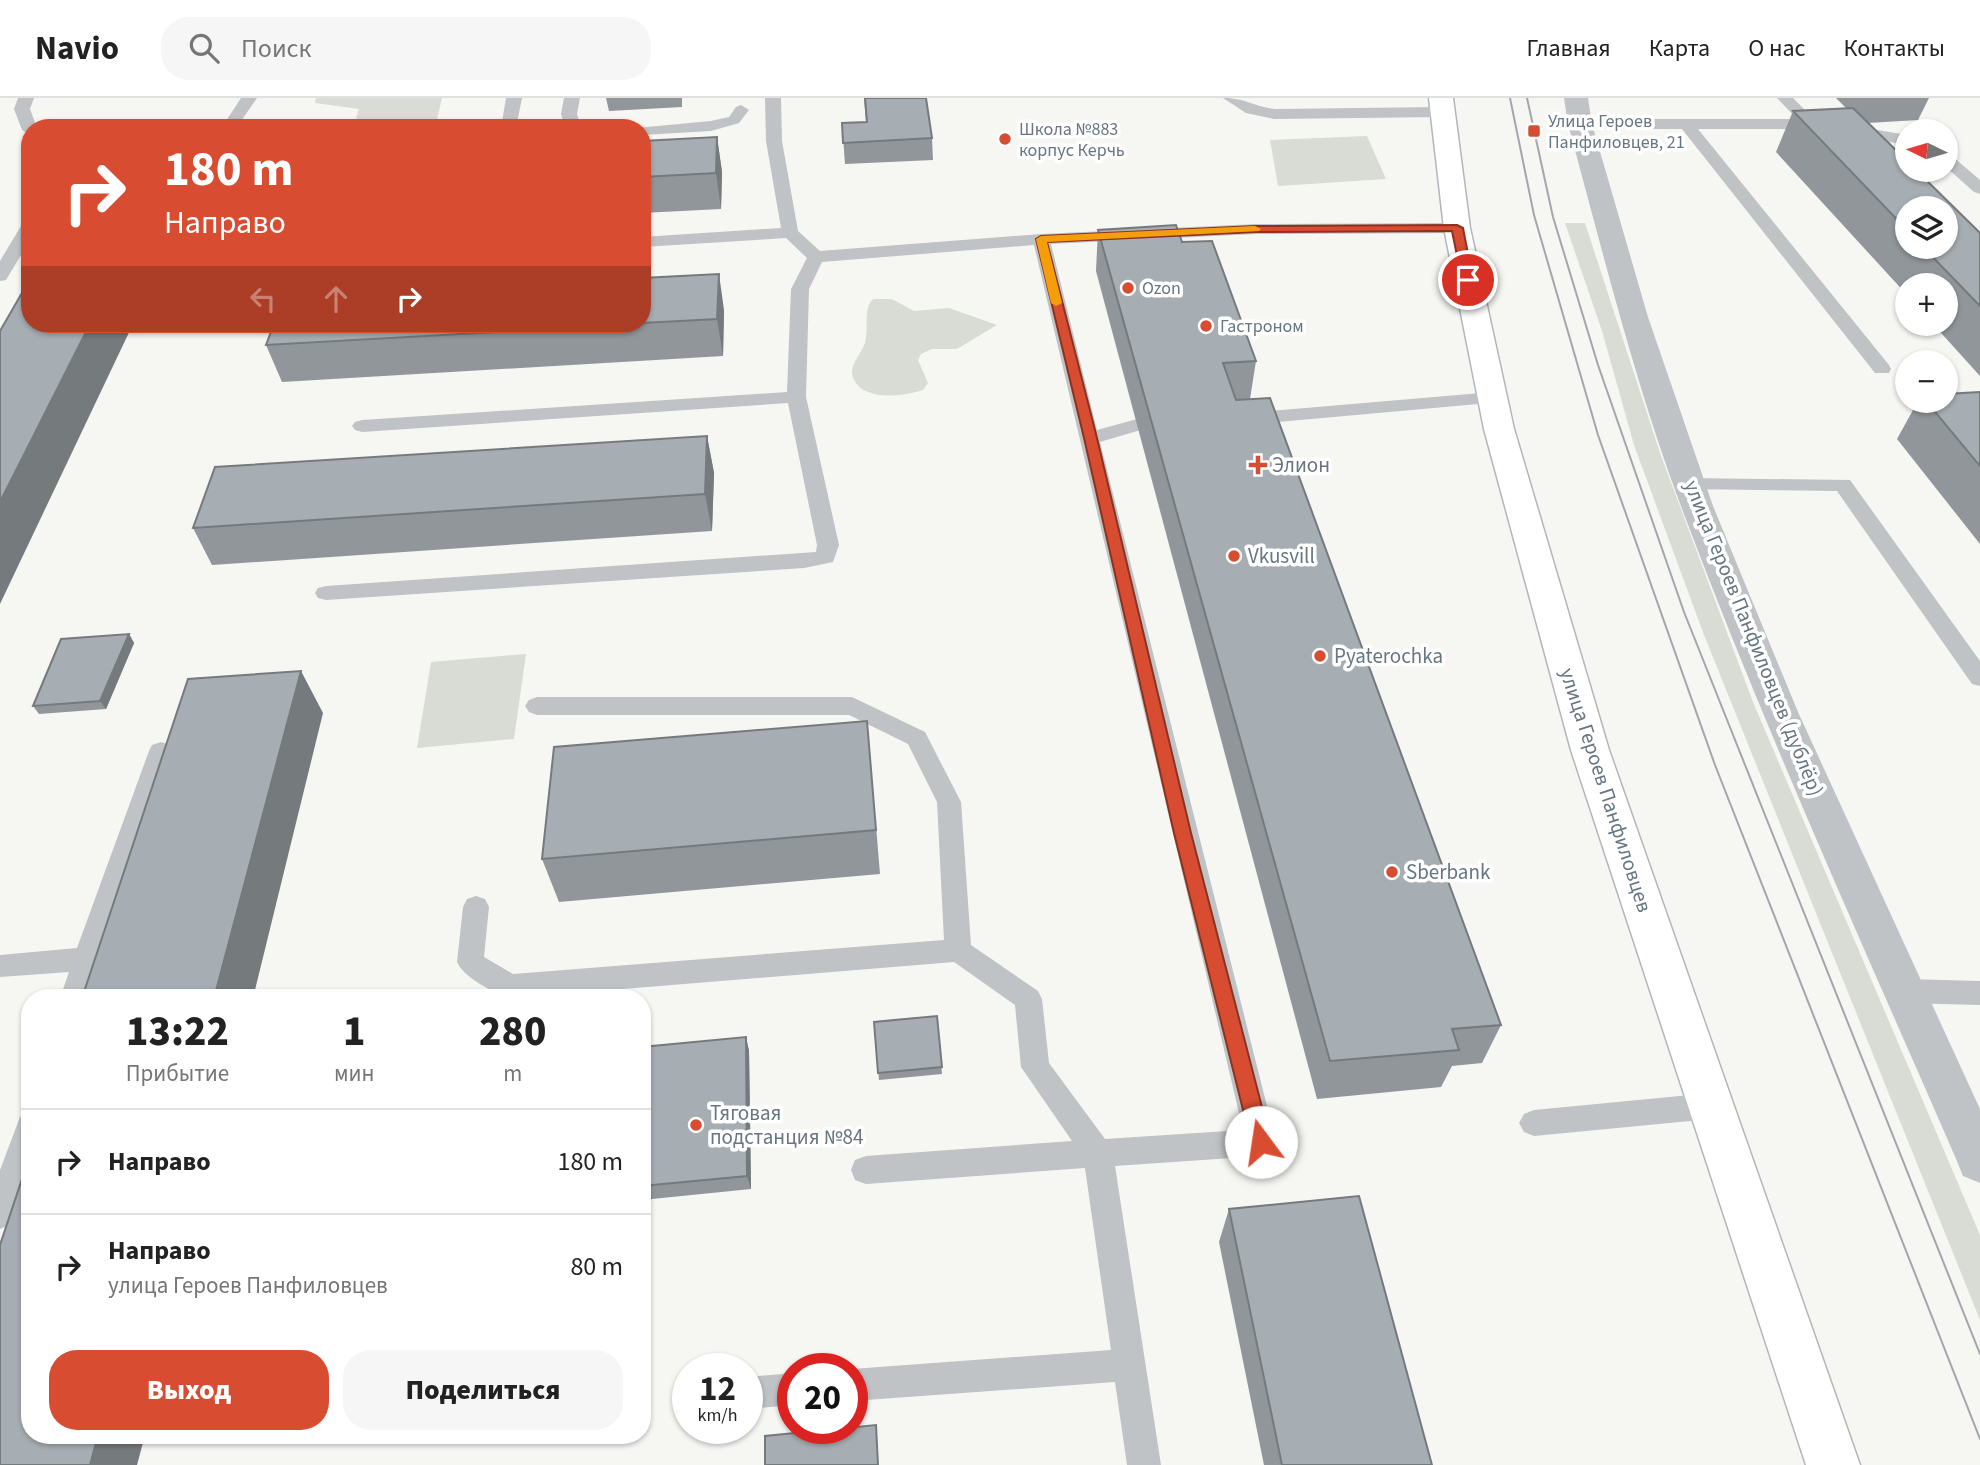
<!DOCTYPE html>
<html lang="ru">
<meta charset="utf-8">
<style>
:root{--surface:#fff;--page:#f6f6f6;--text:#222;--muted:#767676;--line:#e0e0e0;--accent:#d84d31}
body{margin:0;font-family:"Source Sans 3",sans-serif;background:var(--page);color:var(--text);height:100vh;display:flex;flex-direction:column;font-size:26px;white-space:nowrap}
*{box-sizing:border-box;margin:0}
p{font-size:23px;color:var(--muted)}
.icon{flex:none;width:38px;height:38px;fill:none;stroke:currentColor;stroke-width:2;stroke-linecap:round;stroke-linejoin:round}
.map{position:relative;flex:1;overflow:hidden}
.side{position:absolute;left:21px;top:891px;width:630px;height:455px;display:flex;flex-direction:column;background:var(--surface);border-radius:28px;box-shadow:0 2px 5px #0004}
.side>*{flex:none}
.hud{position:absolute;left:21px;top:21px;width:630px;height:214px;border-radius:28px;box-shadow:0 2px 5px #0004;background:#d84d31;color:#fff;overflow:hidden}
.needle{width:46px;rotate:275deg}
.fabs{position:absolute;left:1895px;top:21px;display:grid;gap:14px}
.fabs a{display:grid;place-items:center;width:63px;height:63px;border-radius:50%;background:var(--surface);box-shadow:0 2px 5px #0004;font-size:35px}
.speed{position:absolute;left:672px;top:1255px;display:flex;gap:14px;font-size:35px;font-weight:700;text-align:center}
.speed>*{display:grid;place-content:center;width:91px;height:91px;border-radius:50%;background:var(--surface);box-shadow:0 2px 5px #0004;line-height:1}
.speed small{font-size:18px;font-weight:400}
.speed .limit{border:10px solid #d22;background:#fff;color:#111}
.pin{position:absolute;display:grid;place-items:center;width:60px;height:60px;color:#fff;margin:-30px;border:4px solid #fff;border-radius:50%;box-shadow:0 2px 7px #0007}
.me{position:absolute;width:77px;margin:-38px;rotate:346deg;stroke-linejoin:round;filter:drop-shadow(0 0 5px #0008)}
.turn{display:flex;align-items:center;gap:24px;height:147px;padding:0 28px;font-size:32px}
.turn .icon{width:91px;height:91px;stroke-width:2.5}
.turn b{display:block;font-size:49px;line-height:60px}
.lanes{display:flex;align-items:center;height:66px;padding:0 28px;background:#0003;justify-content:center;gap:35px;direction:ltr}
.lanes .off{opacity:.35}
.eta{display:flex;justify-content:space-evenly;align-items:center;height:119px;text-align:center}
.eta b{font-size:42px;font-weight:800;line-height:49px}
.button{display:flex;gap:14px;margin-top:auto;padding:14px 28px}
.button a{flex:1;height:80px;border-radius:28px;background:var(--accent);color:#fff;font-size:28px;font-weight:800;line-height:80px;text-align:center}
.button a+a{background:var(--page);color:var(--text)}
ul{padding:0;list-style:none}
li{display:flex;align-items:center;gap:21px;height:105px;padding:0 28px;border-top:2px solid var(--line)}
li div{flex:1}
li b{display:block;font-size:26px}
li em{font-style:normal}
header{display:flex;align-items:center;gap:42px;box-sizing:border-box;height:98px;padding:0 35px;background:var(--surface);border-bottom:2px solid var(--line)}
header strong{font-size:33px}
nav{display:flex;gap:38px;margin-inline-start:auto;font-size:24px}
.search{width:490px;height:63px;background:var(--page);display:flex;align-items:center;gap:18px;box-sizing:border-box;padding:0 24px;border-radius:28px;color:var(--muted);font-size:26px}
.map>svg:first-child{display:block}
</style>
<header>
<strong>Navio</strong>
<div class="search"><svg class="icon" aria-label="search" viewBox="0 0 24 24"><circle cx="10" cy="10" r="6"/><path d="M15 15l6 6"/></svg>Поиск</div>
<nav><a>Главная</a><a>Карта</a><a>О нас</a><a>Контакты</a></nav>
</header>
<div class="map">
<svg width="1980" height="1367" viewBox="0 0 1980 1367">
<rect width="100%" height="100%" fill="#f6f6f3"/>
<path fill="#d8dcd4" d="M316,0h126l-7,30h-68l-11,-10 3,-9 -44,-6z
M1367,38l19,43 -108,7 -8,-46z
M1565,125h20l75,230 93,249 227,533v85l-276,-685 -70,-190 -32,-114z
M874,201h18l22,12 35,-3 48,17 -40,24h-25l-11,5 -3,6 10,23 -5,7c-18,6 -54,11 -67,-7 -11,-15 4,-26 9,-40 4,-14 -2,-39 9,-44z
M526,556l-12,85 -97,9 14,-86z"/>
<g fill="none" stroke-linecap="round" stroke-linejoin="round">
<g stroke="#b2b7bb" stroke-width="3">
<path id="secondary" d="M1429,0h24l17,130 44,201 95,321 251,715h-54l-235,-715 -87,-321 -40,-201z"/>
</g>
<path fill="#bfc3c6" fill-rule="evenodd" d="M18,0h16l-4,11 7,19h-7v7l-8,-5 -8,-21z
M241,0h16l-18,26h-10l-3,-3z
M506,0h16l-5,25h19l8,5h-43z
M564,0h16l-3,16 4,14h-16l-4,-14z
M765,0h16l1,43 16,90 22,20 221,-17 215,-10 201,-1 8,5 -8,5 -201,1 -205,10 46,186 40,-11 7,2 3,4 -3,4 -44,13 176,700 -5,10 -10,4 -146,10 46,299h-34l-12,-83 -263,19v-32l259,-19 -26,-182 -219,16 -11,-4 -4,-10 4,-10 11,-4 206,-15 -51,-74 -6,-62 -61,-43 -442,36c-17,-4 -48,-20 -55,-36l6,-55 4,-8 9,-3 9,3 4,8 -5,50 29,17 431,-34 -7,-138 -29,-58 -59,-29h-312l-8,-3 -4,-6 4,-6 8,-3h315l73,35 36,70 10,143 67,46 4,8 7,64 56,76 138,-9 -209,-885 -212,17 -13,27 -3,108 33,148 -6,17 -29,6 -478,32 -8,-2 -3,-5 3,-5 8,-2 490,-34 1,-7 -29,-142 -426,29 -7,-2 -3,-4 3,-4 7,-2 425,-28 4,-103 16,-31 -21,-20 -144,9v-10l139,-9 -15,-87z
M1223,0c22,0 30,8 51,11l168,-2 8,5 -8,5 -168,2 -28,-6z
M1777,0h16l22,22 93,15v10l-98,-16h-112l191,236 2,4 -2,4h-14l-193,-244h-102l-8,-5 8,-5h217z
M741,7l8,5 -10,13 -28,8 -69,4v-7h-6l75,-7 18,-4 7,-10z
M1946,56l6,2 28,24v14l-6,-2 -28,-25z
M30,122v20l-24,40 -6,1v-20l24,-40z
M1493,294l10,6 -3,4 -254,23 -7,-2 -3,-4 3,-4 7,-2z
M1690,380l160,2 130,181v25l-8,-2 -135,-193 -154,-2 -3,-5 3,-5z
M161,644l9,3 3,6 -85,247h-28l9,-26 -69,5v-22l77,-7 72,-197 3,-6z
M1904,881l76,2v24l-76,-2 -10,-4 -4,-8 4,-8z
M1711,995l10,4 4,9 -4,9 -10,4 -177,17 -10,-4 -5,-9 5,-9 10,-4z
M30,1015v58l-19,53 -11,5v-59l20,-53z
M793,1275v32l-46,4v-32z"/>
<path fill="#bfc3c6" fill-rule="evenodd" d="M1564,0h24l4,26 56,193 65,189 85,206 182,397v74l-17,-7 -6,-15c-94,-216 -192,-431 -275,-652 -47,-125 -79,-256 -114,-385z"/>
<use href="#secondary" fill="#fff" fill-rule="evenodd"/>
<path stroke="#a1a7ab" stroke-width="2" d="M1510,0l24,117 64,220 117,330 265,674
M1527,0l26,119 45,148 86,247 296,742"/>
</g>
<path fill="#90969a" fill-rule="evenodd" d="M606,0h76v9l-73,4z
M864,0h62l6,40 1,22 -88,4 -3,-41 24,-1z
M1836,0h93l-11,22 -50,3 112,110v143l-47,-52h13v-39h-38v11l-132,-144 17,-41 53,-3zM1908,110l38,39h-38z
M717,39l5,35 -1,37 -79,4v-72z
M1098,132l84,12 74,119 -6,38 251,626 -19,38 -30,3 -11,21 -124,12 -221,-828z
M724,212l-1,46 -441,26 -16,-37z
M1980,294v152l-83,-105 21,-38h28z
M707,338l7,37 -2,58 -500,34 -19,-37z
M129,536l5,9 -28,66 -67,5 -6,-8z
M871,668l9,108 -321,28 -17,-43z
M937,918l5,58 -63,6 -5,-58z
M746,939l3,14 2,138 -109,11v-153z
M1229,1111l203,256h-168l-45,-223z"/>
<path fill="#757a7d" d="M717,39l5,35 -1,37 -5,-36z
M719,176l5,36 -1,46 -6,-37z
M90,226h43l-133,280v-102z
M707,338l7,37 -2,58 -7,-37z
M129,536l5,9 -28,66 -6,-8z
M301,573l22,42 -70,285h-39z
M746,939l3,14 2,138 -4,-13z
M98,1337h47l-8,30h-47z"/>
<path fill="#a7aeb3" stroke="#757a7d" stroke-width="2" d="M865,0h61l6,40 -89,5 -1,-20 25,-1z
M1853,10l55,54v8h8l64,63v73l-57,-59h23v-39h-38v23l-115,-120z
M717,39l-1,36 -74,4v-36z
M1176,127l6,17 30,-1 44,120 -33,2 13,37 34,-2 231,627 -49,4 7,21 -129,11 -232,-831z
M719,176l-2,45 -75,4v-45z
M30,181v45h60l-90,178v-171z
M274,226h362l-370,21z
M1980,294v74l-54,-65h20v-7z
M707,338l-2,58 -512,34 22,-61z
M129,536l-29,67 -67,5 28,-67z
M301,573l-87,327h-132l106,-319z
M867,623l9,109 -334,29 12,-112z
M937,918l5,51 -64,6 -4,-51z
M746,939l1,139 -105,10v-139z
M30,1057v280h68l-8,30h-90v-220z
M1359,1098l73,269h-150l-53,-256z
M876,1327l2,40h-113v-29z"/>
<path fill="#d84d31" stroke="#8c3220" stroke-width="2" d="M1457,127l6,3 10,52 -5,3 -6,-3 -10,-49 -196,1 -209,10 50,196 94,395 80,309 -3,6 -7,2 -7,-2 -3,-6 -77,-309 -90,-395 -48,-199 5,-3 215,-10z"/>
<path fill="#f59e0b" d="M1255,128l6,3 -2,2 -212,11 15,61 -6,3 -5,-3 -15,-64 5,-3z"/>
<g fill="#d84d31" stroke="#fff" stroke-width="2.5">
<rect x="1527" y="26" width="14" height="14" rx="3.5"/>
<circle cx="1005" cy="41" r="7"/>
<circle cx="1128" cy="190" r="7"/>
<circle cx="1206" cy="228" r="7"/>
<path d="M1254.5 356.5h7v7h7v7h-7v7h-7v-7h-7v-7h7z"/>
<circle cx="1234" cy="458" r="7"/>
<circle cx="1320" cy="558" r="7"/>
<circle cx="1392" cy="774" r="7"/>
<circle cx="696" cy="1027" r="7"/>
</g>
<g text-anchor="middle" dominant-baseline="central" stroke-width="7" stroke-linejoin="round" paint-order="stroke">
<g font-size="18" fill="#677782" stroke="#fff" text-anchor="start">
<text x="1548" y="23">Улица Героев<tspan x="1548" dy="21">Панфиловцев, 21</tspan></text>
<text x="1019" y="31">Школа №883<tspan x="1019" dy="21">корпус Керчь</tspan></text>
<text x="1142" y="190">Ozon</text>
<text x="1220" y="228">Гастроном</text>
</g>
<g font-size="21" fill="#677782" stroke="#fff" text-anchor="start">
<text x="1272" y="367">Элион</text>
<text x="1248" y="458">Vkusvill</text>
<text x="1334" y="558">Pyaterochka</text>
<text x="1406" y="774">Sberbank</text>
<text x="710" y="1015">Тяговая<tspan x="710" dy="24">подстанция №84</tspan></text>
</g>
<g font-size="21" fill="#677782" stroke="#fff">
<text transform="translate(1754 540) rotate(68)">улица Героев Панфиловцев (дублёр)</text>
<text transform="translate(1606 692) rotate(72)">улица Героев Панфиловцев</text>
</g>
</g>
</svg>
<div class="fabs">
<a><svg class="needle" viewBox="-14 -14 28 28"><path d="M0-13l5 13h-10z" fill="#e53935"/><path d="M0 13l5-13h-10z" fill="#767676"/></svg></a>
<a><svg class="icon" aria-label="layers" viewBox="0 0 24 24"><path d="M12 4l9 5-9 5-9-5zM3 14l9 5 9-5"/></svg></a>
<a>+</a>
<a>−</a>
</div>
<div class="speed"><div>12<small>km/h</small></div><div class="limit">20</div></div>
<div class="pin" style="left:1468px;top:182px;background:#d93025"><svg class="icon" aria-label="arrive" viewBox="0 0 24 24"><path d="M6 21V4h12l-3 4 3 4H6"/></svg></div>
<svg class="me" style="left:1261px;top:1044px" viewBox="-20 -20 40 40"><circle r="19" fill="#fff"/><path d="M0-13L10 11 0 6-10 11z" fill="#d84d31"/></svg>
<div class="hud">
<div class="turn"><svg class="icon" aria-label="right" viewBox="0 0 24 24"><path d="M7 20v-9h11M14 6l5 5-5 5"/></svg><div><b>180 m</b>Направо</div></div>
<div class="lanes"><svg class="icon off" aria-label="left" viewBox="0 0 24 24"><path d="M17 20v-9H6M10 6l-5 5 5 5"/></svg><svg class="icon off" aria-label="ahead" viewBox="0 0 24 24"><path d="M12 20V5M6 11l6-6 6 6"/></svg><svg class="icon" aria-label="right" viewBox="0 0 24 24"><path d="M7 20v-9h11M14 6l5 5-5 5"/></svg></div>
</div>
<section class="side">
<div class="eta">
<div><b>13:22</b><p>Прибытие</p></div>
<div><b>1</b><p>мин</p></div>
<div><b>280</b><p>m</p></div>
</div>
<ul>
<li><svg class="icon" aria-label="right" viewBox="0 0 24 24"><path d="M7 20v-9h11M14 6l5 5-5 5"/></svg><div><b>Направо</b></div><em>180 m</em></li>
<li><svg class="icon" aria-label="right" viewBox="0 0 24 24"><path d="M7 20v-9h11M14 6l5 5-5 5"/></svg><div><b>Направо</b><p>улица Героев Панфиловцев</p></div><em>80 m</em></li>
</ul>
<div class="button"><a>Выход</a><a>Поделиться</a></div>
</section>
</div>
